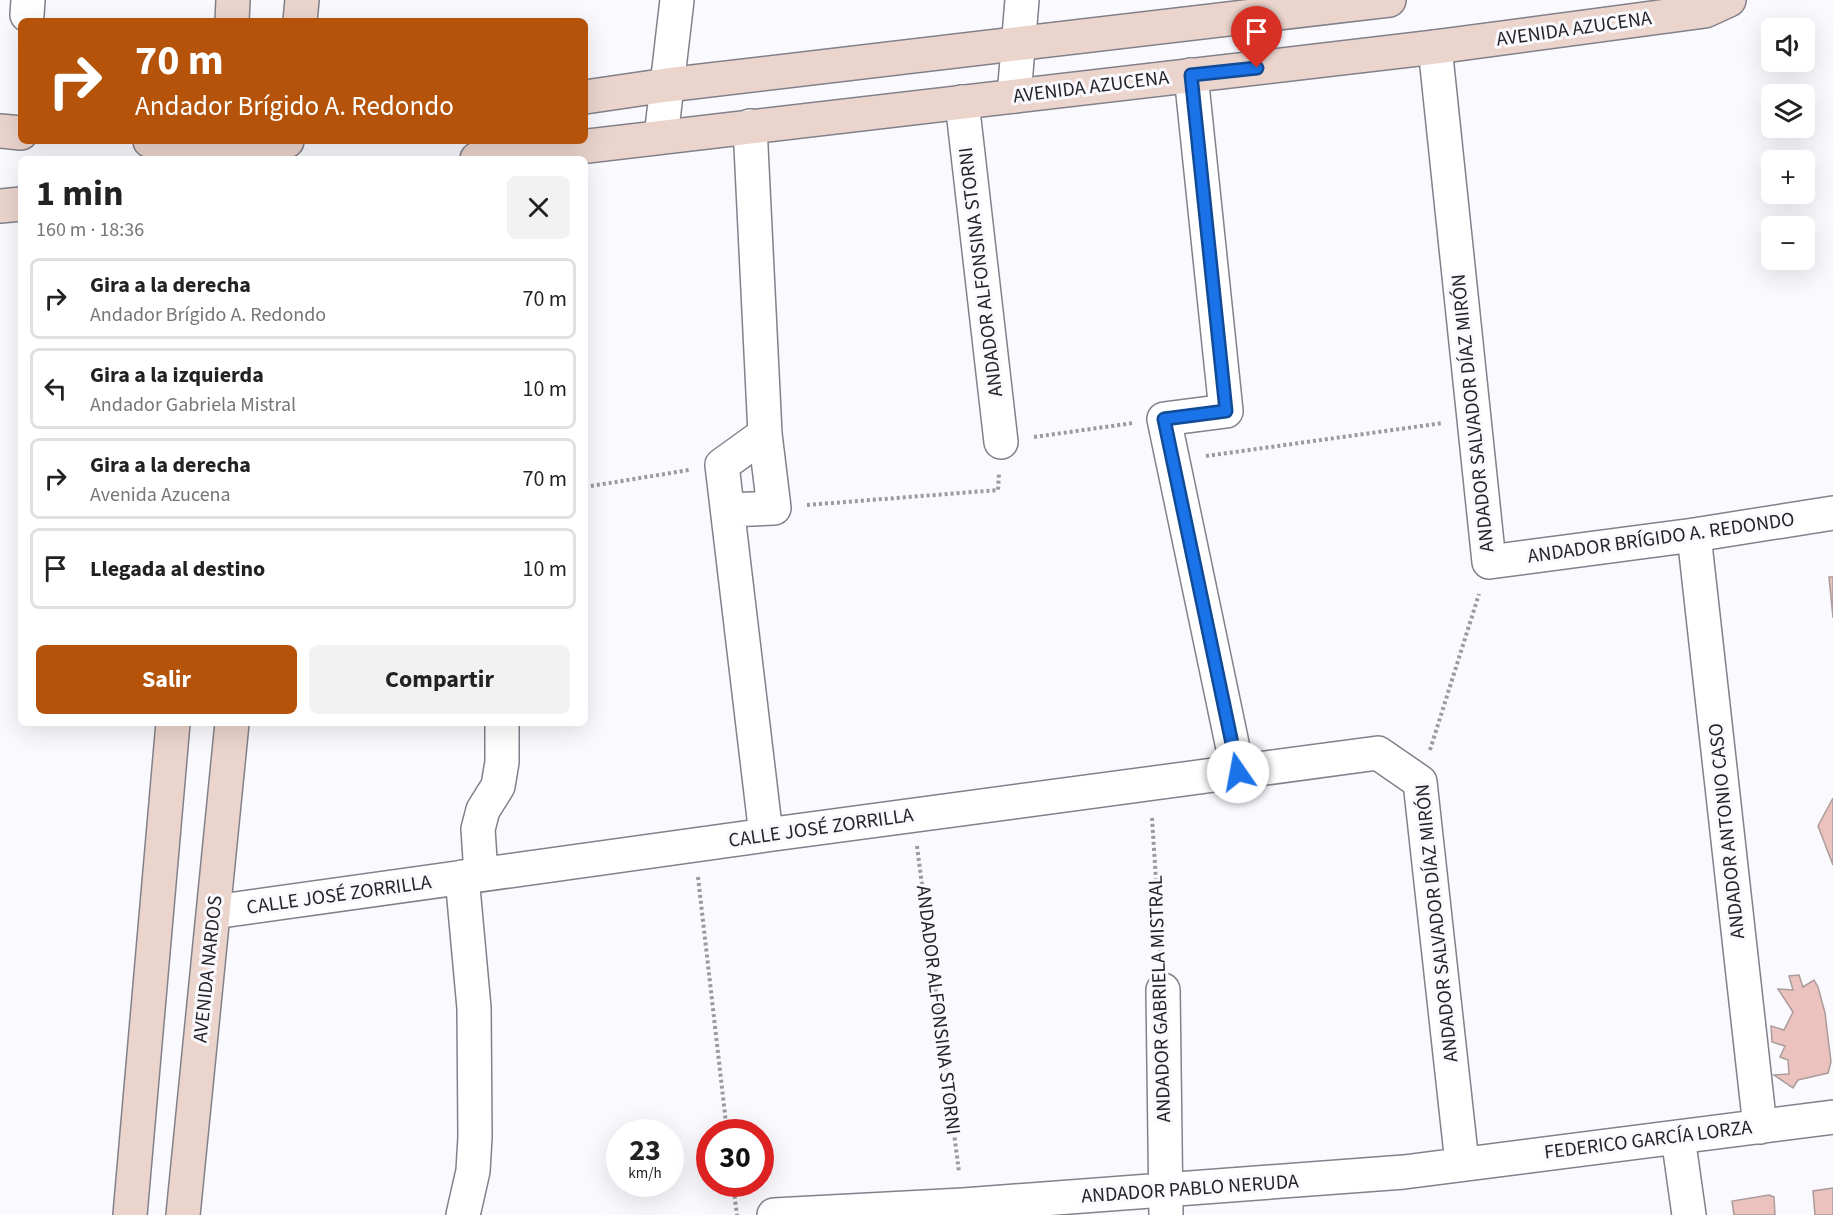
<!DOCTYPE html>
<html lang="es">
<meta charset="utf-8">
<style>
:root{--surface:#fff;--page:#f2f2f2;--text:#222;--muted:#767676;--line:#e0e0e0;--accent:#b45309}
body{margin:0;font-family:"Source Sans 3",sans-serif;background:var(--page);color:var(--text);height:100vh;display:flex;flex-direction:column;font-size:22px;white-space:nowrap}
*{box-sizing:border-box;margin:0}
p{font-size:20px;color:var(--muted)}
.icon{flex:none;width:33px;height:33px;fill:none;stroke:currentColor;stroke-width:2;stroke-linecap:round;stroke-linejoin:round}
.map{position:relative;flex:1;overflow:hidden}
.drawer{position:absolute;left:18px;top:156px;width:570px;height:570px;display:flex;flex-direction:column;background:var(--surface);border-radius:9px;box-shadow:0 6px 24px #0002}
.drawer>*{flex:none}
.top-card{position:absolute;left:18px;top:18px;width:570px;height:126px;border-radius:9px;box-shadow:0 6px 24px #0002;background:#b45309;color:#fff;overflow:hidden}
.fabs{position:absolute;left:1761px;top:18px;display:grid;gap:12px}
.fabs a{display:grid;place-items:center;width:54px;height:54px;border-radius:9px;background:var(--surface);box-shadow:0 6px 24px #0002;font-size:30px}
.speed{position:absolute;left:606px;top:1119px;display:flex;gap:12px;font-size:30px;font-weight:700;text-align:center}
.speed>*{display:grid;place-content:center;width:78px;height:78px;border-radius:50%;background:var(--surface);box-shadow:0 6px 24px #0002;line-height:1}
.speed small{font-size:15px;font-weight:400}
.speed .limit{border:9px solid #d22;background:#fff;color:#111}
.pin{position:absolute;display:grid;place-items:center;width:51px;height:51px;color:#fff;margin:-62px -26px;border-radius:50% 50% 50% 0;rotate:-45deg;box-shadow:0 0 6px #0007}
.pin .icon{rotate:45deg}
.me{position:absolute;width:66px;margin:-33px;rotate:348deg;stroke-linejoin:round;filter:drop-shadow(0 0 4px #0008)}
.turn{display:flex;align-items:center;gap:21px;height:126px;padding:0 18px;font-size:27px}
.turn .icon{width:78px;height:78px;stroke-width:2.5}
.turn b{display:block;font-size:42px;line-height:51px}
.round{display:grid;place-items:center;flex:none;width:63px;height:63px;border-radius:9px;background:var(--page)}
.head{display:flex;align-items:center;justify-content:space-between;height:102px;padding:0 18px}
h1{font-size:36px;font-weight:700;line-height:45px}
.cta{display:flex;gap:12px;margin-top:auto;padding:12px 18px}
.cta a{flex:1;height:69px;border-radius:9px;background:var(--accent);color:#fff;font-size:24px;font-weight:700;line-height:69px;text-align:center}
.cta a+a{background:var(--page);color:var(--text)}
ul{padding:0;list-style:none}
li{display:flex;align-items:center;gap:18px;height:81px;margin:0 12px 9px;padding:0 6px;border:3px solid var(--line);border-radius:9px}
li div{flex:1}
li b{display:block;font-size:22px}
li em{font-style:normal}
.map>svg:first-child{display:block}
</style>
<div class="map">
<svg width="1833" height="1215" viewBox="0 0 1833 1215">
<rect width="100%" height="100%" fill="#faf9fe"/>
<path fill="#ecc2be" stroke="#aa9c9b" stroke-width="1.5" d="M1829,577h4v41z
M1833,798v67l-15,-39z
M1799,975l4,12 11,-7 4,7 7,26 6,49 -3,11 -30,7 -5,8 -19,-13 15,-1 -1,-14 -8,-3 5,-11 -13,-4 -1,-16 13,4 9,-18 -15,-23 15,1 -4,-14z
M1833,1188v27h-18l-2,-24z
M1769,1195l5,2 1,18h-41l-2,-14z"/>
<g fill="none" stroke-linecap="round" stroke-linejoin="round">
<g stroke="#82808b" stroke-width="36">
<path id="street" d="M27,15l1,-15
M1435,47l54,515 205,-27 139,-22
M1191,75l35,336 -62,8 74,353
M1014,96l8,-96
M962,102l39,340
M661,137l16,-137
M765,434l-43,31 44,370
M728,510l46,-2 -9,-74 -15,-308
M1694,535l66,592
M481,874l-3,-45 5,-19 15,-24 4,-24v-39
M462,877l12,131 1,129 -2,34 -10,44
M214,912l552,-77 612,-82 42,29 42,381
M1163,990l3,225
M1678,1137l11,78
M774,1215l189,-10 441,-33 429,-55"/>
</g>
<g stroke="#82808b" stroke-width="36">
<path id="secondary" d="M232,21l1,-21
M300,21l2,-21
M585,97l82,-12 722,-85
M0,131l21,2
M150,141l71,2 66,-2
M477,159l958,-112 270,-36 24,-11
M0,206l21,-2
M130,1215l43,-492
M183,1215l49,-492"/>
</g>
<path stroke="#9b9a9f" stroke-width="4" stroke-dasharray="3 3" stroke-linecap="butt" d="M1034,437l99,-14
M1206,456l237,-33
M585,487l104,-17
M807,505l191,-15 1,-17
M1430,750l49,-156
M1152,818l9,139
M917,846l42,326
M698,877l29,255
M733,1184l4,31"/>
<use href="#street" stroke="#fff" stroke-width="33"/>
<use href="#secondary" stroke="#ebd4cb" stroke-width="33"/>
</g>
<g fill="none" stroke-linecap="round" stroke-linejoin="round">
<g stroke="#114b97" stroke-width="15">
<path id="route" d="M1238,772l-74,-353 62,-8 -35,-336 66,-7"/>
</g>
<use href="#route" stroke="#1a73e8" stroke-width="10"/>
</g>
<g text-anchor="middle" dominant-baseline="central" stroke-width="6" stroke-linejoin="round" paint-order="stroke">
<g font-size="20" fill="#26252a" stroke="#faf9fe">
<text transform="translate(1574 29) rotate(-8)">AVENIDA AZUCENA</text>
<text transform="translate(1091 87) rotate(-7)">AVENIDA AZUCENA</text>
<text transform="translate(981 272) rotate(-97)">ANDADOR ALFONSINA STORNI</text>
<text transform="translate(1473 413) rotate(-96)">ANDADOR SALVADOR DÍAZ MIRÓN</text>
<text transform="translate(1661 538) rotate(-8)">ANDADOR BRÍGIDO A. REDONDO</text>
<text transform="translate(821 828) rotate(-8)">CALLE JOSÉ ZORRILLA</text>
<text transform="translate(1727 831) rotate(-96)">ANDADOR ANTONIO CASO</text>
<text transform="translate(339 895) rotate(-8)">CALLE JOSÉ ZORRILLA</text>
<text transform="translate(1437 923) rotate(-96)">ANDADOR SALVADOR DÍAZ MIRÓN</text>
<text transform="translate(208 969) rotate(-84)">AVENIDA NARDOS</text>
<text transform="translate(1160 999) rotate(-92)">ANDADOR GABRIELA MISTRAL</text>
<text transform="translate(938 1010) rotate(83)">ANDADOR ALFONSINA STORNI</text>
<text transform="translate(1648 1140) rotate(-7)">FEDERICO GARCÍA LORZA</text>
<text transform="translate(1190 1189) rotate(-4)">ANDADOR PABLO NERUDA</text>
</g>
</g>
</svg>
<div class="fabs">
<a><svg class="icon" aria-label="sound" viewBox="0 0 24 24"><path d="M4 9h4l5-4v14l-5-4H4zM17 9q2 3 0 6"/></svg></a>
<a><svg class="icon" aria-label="layers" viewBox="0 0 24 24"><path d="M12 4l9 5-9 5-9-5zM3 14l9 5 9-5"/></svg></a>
<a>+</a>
<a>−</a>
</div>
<div class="speed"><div>23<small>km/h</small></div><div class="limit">30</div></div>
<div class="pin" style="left:1257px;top:68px;background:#d93025"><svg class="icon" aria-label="arrive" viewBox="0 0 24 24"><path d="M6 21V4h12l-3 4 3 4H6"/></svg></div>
<svg class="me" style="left:1238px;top:772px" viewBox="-20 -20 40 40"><circle r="19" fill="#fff"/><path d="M0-13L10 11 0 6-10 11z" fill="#1a73e8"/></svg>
<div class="top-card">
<div class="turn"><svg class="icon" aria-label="right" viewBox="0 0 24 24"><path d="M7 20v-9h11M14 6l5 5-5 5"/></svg><div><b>70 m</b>Andador Brígido A. Redondo</div></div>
</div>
<section class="drawer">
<div class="head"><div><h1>1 min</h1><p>160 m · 18:36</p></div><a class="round"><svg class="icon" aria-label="close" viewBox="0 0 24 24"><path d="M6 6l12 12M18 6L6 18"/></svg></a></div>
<ul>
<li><svg class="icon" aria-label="right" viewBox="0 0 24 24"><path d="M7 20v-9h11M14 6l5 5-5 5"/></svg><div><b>Gira a la derecha</b><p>Andador Brígido A. Redondo</p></div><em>70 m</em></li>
<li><svg class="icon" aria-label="left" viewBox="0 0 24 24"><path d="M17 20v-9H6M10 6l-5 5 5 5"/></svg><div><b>Gira a la izquierda</b><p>Andador Gabriela Mistral</p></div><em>10 m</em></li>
<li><svg class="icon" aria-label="right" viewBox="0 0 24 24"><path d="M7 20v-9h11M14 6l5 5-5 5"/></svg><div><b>Gira a la derecha</b><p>Avenida Azucena</p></div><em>70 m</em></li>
<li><svg class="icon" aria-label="arrive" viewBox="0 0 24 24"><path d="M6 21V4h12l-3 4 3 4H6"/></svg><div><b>Llegada al destino</b></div><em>10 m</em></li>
</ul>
<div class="cta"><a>Salir</a><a>Compartir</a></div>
</section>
</div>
